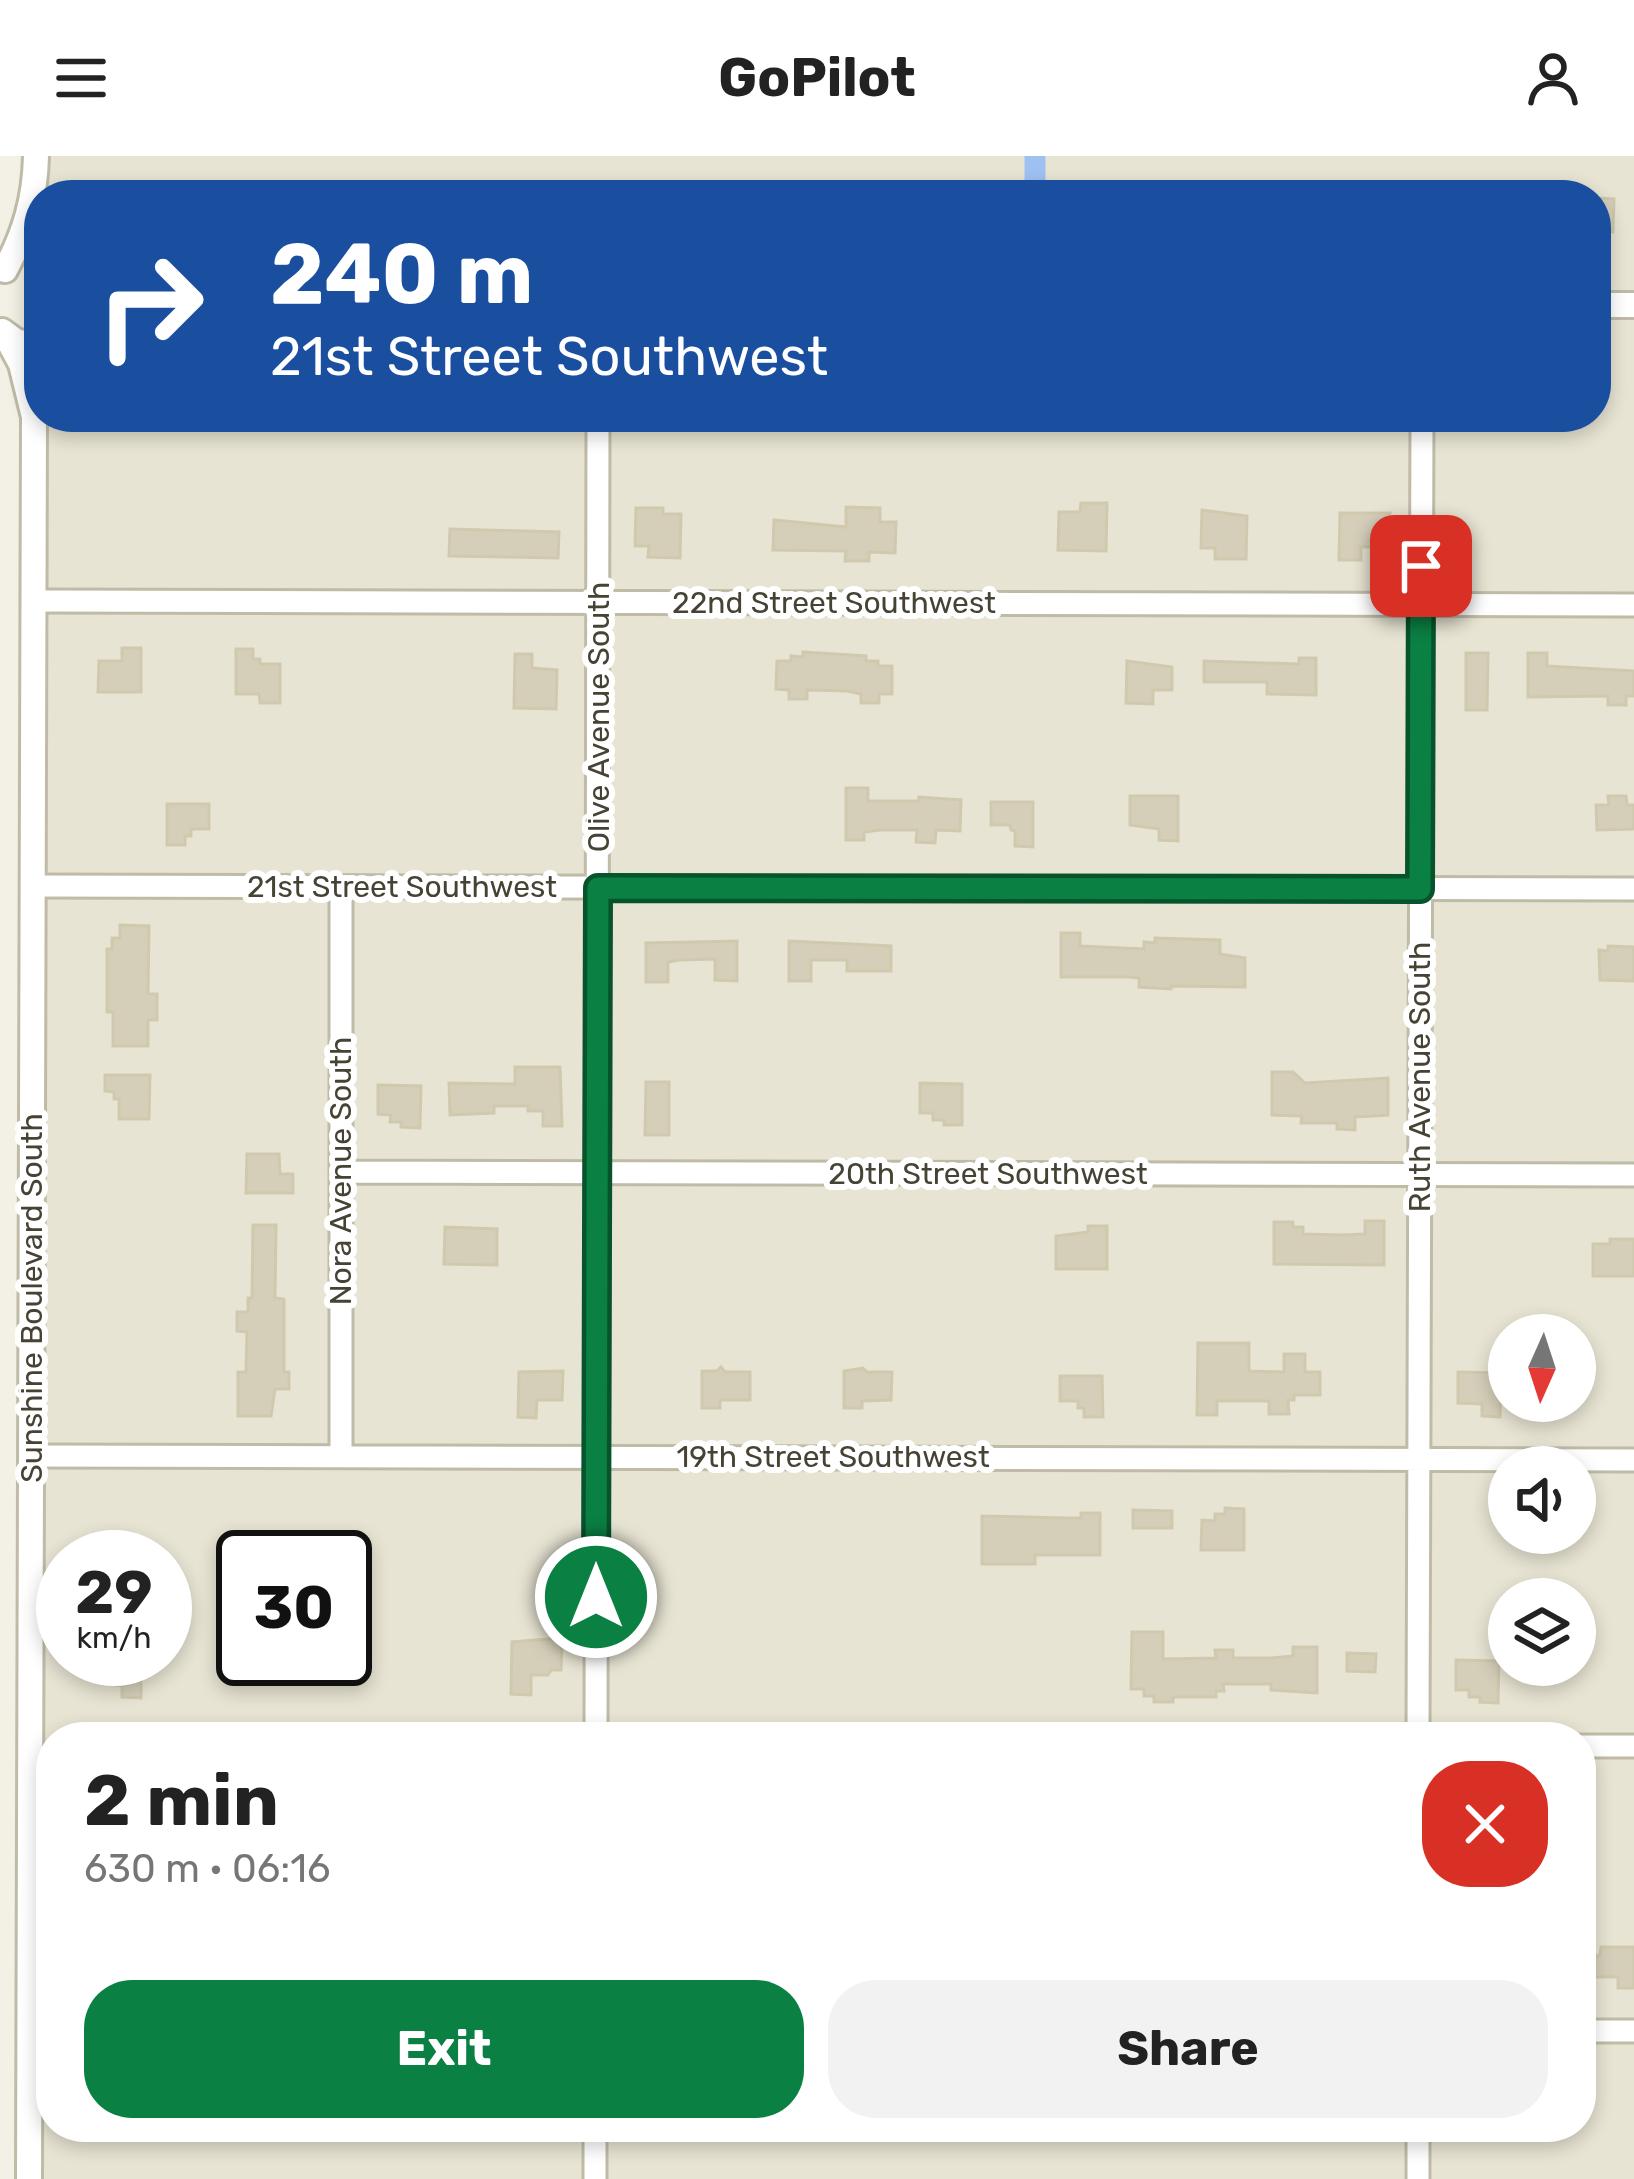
<!DOCTYPE html>
<meta charset="utf-8">
<style>
:root{--surface:#fff;--page:#f2f2f2;--text:#222;--muted:#767676;--accent:#0b8043}
body{margin:0;font-family:Rubik,sans-serif;background:var(--page);color:var(--text);height:100vh;display:flex;flex-direction:column;font-size:45px;white-space:nowrap}
*{box-sizing:border-box;margin:0}
p{font-size:39px;color:var(--muted)}
.icon{flex:none;width:66px;height:66px;fill:none;stroke:currentColor;stroke-width:2;stroke-linecap:round;stroke-linejoin:round}
.map{position:relative;flex:1;overflow:hidden}
.details{position:absolute;left:36px;top:1566px;width:1560px;height:420px;display:flex;flex-direction:column;background:var(--surface);border-radius:48px;box-shadow:0 6px 18px #0003}
.details>*{flex:none}
.banner{position:absolute;left:24px;top:24px;width:1587px;height:252px;border-radius:48px;box-shadow:0 6px 18px #0003;background:#1a4fa0;color:#fff;overflow:hidden}
.needle{width:78px;rotate:183deg}
.fabs{position:absolute;left:1488px;top:1158px;display:grid;gap:24px}
.fabs a{display:grid;place-items:center;width:108px;height:108px;border-radius:50%;background:var(--surface);box-shadow:0 6px 18px #0003;font-size:60px}
.speed{position:absolute;left:36px;top:1374px;display:flex;gap:24px;font-size:60px;font-weight:700;text-align:center}
.speed>*{display:grid;place-content:center;width:156px;height:156px;border-radius:50%;background:var(--surface);box-shadow:0 6px 18px #0003;line-height:1}
.speed small{font-size:30px;font-weight:400}
.speed .limit{border:6px solid #111;border-radius:18px;background:#fff;color:#111}
.pin{position:absolute;display:grid;place-items:center;width:102px;height:102px;color:#fff;margin:-51px;border-radius:24px;box-shadow:0 6px 18px #0006}
.me{position:absolute;width:132px;margin:-66px;rotate:0deg;stroke-linejoin:round;filter:drop-shadow(0 0 9px #0008)}
.turn{display:flex;align-items:center;gap:42px;height:252px;padding:0 48px;font-size:54px}
.turn .icon{width:156px;height:156px;stroke-width:2.5}
.turn b{display:block;font-size:84px;line-height:102px}
.round{display:grid;place-items:center;flex:none;width:126px;height:126px;border-radius:48px;background:var(--page)}
.summary{display:flex;align-items:center;justify-content:space-between;height:204px;padding:0 48px}
h1{font-size:72px;font-weight:700;line-height:90px}
.cta{display:flex;gap:24px;margin-top:auto;padding:24px 48px}
.cta a{flex:1;height:138px;border-radius:48px;background:var(--accent);color:#fff;font-size:48px;font-weight:700;line-height:138px;text-align:center}
.cta a+a{background:var(--page);color:var(--text)}
header{display:flex;justify-content:space-between;align-items:center;height:156px;padding:0 48px;background:var(--surface);font-size:54px;font-weight:700}
.map>svg:first-child{display:block}
</style>
<header><svg class="icon" aria-label="menu" viewBox="0 0 24 24"><path d="M4 6h16M4 12h16M4 18h16"/></svg>GoPilot<svg class="icon" aria-label="person" viewBox="0 0 24 24"><circle cx="12" cy="8" r="4"/><path d="M4 21q1-7 8-7t8 7"/></svg></header>
<div class="map">
<svg width="1634" height="2023" viewBox="0 0 1634 2023">
<rect width="100%" height="100%" fill="#f3f1e5"/>
<path fill="#e7e4d3" fill-rule="evenodd" d="M46,0h1588v138h-38v-99h-1548z
M1596,160l38,1v1862h-1595l6,-1762h1551zM1509,1179h66v66h-66zM1509,1311h66v66h-66zM63,1401h102v102h-102zM243,1401h102v102h-102zM1509,1443h66v66h-66zM51,1581h1530v390h-1530z"/>
<g fill="none" stroke-linecap="round" stroke-linejoin="round">
<path stroke="#9fc1f2" stroke-width="21" d="M1035,0v39"/>
</g>
<path fill="#d5cfba" stroke="#d0c9ad" stroke-width="3" d="M1596,42l18,1 -1,33h-17z
M1081,347h26l-1,48 -48,-1 1,-38h21z
M846,351l34,1v14h16l-1,31 -26,-1v9h-24l1,-10 -73,-1 1,-30 72,7z
M636,352h27v6h18l-1,44 -32,-1 1,-11h-14z
M1202,354l45,6 -1,43h-31v-11h-14z
M1340,357h50l-1,34h-28v13h-22z
M450,373l109,3 -1,26 -109,-2z
M122,492h19v44h-43l1,-31h23z
M236,493h17v10h7v5h20v39h-20l-1,-9h-23z
M803,496l63,4v5h12v5h14v28h-13v9h-18v-9l-14,-3 -40,-1v9h-18v-9l-13,-1 1,-28h14v-5l12,1z
M1466,497h22l-1,57h-21z
M1528,497h19v13l87,5v25h-8v9h-18v-9l-80,1z
M515,498h17v14l25,2 -1,39 -42,-1z
M1299,502h17v37l-49,-1v-12h-63v-21l95,3z
M1127,505l45,6v23h-19v14l-27,-1z
M846,632h22v13h51v-4l42,3 -1,31 -24,-1 -1,13 -19,-1 1,-12h-37l-16,2v8h-18z
M1130,640h48v45l-19,-1v-11l-29,-4z
M1608,640h18l1,9h7v24l-37,1 -1,-25h13z
M991,646h42v45l-18,-1v-15l-4,-1 -1,-5h-19z
M167,648h42v25h-18v7h-6v9h-18z
M120,769l29,1 -1,68h9v26h-9v26h-35v-34h-6v-63h5v-11h8z
M1061,777h19v13l64,3v-7l11,1v-5l65,2v14l25,4v29l-74,-1v3l-32,-2v-9l-10,-1h-68z
M737,785v40l-22,-1v-21l-36,1 -11,2v20h-22v-39z
M789,785l102,5v25h-44v-11h-36v21h-22z
M1608,790l26,1v34l-34,-1 -1,-30 9,1z
M515,911h45l2,59h-19v-15h-15v-5h-34v7l-44,2 -1,-32 66,1z
M1272,916h21l12,11 83,-5v37l-33,2v13l-18,-1v-6h-36l1,-7 -30,-1z
M105,919h45l-1,44h-30v-20h-5v-7l-9,-1z
M646,926h23v53h-24z
M920,927l42,1v41h-18v-5h-11v-7h-13z
M378,929l43,1 -1,42 -19,-1v-5h-11l1,-7 -13,-1z
M247,998h32l1,20h13v19h-47z
M1365,1065h19v44l-110,-1v-42h19v5h10v7l38,1 24,-1z
M253,1069h23l-1,73 9,1v73h5v17h-14l-4,27h-33v-44h8l1,-40 -10,-1v-19h11v-14h4z
M1088,1070h19v43h-51v-33l32,-4z
M445,1071l52,2v36l-53,-1z
M1610,1083h24v37h-41v-32h17z
M1198,1187h51v28l35,1v-18h21v18h15v23h-26v5h-6l1,14h-20v-13h-52v14h-20z
M721,1211l4,5h25v28h-30v8h-18v-37h15z
M863,1212l4,4h25l-1,28 -29,1v7h-18v-37z
M563,1215l-1,29h-25l-1,18 -18,-1 1,-45z
M1458,1216l43,1 -1,44 -18,-1v-12l-24,-1z
M1060,1220h42l1,41h-19v-9h-6v-7h-18z
M1225,1352l19,1v41h-43l1,-30 13,1v-7h10z
M1133,1354l39,1v17h-39z
M1081,1357h19v42h-65v9h-53v-48l84,2h15z
M1132,1476h31v27l53,-1 -1,-8h18v8h38l22,-2v-9h24v46l-46,-3v-6h-48l1,7h-8v6h-43v5h-19v-6h-10v-7h-13z
M562,1482l-1,32h-10l-3,5h-17v20l-20,-1 1,-52z
M1347,1497l29,1 -1,18 -28,-1z
M93,1503h48v39l-19,-1v-11l-29,-5z
M1456,1504l43,1 -1,42 -18,-1v-5h-11v-7h-13z
M1601,1791h33v41h-16v-11h-28v-22l10,1z"/>
<g fill="none" stroke-linecap="round" stroke-linejoin="round">
<g stroke="#bfbba7" stroke-width="27">
<path id="minor" d="M34,445l1600,4
M33,730l1601,3
M341,731v569
M341,1016l1293,3
M32,1300l1602,4
M596,1581l2,-1320
M1418,1581l4,-1320
M1581,1590h53
M1581,1875h53
M595,2023v-52
M1418,2023v-52"/>
</g>
<g stroke="#bfbba7" stroke-width="30">
<path id="tertiary" d="M5,114c20,-37 30,-71 31,-114
M1596,149h38
M2,175l15,11 22,2
M6,180l15,28 13,53 -5,1762"/>
</g>
<use href="#minor" stroke="#fff" stroke-width="21"/>
<use href="#tertiary" stroke="#fff" stroke-width="24"/>
</g>
<g fill="none" stroke-linecap="round" stroke-linejoin="round">
<g stroke="#07532c" stroke-width="30">
<path id="route" d="M596,1441l2,-709 822,1 1,-323"/>
</g>
<use href="#route" stroke="#0b8043" stroke-width="21"/>
</g>
<g text-anchor="middle" dominant-baseline="central" stroke-width="12" stroke-linejoin="round" paint-order="stroke">
<g font-size="30" fill="#464234" stroke="#fff">
<text x="834" y="447">22nd Street Southwest</text>
<text transform="translate(599 561) rotate(-90)">Olive Avenue South</text>
<text x="402" y="731">21st Street Southwest</text>
<text transform="translate(1420 921) rotate(-90)">Ruth Avenue South</text>
<text transform="translate(341 1015) rotate(-90)">Nora Avenue South</text>
<text x="988" y="1018">20th Street Southwest</text>
<text transform="translate(32 1142) rotate(-90)">Sunshine Boulevard South</text>
<text x="833" y="1301">19th Street Southwest</text>
</g>
</g>
</svg>
<div class="fabs">
<a><svg class="needle" viewBox="-14 -14 28 28"><path d="M0-13l5 13h-10z" fill="#e53935"/><path d="M0 13l5-13h-10z" fill="#767676"/></svg></a>
<a><svg class="icon" aria-label="sound" viewBox="0 0 24 24"><path d="M4 9h4l5-4v14l-5-4H4zM17 9q2 3 0 6"/></svg></a>
<a><svg class="icon" aria-label="layers" viewBox="0 0 24 24"><path d="M12 4l9 5-9 5-9-5zM3 14l9 5 9-5"/></svg></a>
</div>
<div class="speed"><div>29<small>km/h</small></div><div class="limit">30</div></div>
<div class="pin" style="left:1421px;top:410px;background:#d93025"><svg class="icon" aria-label="arrive" viewBox="0 0 24 24"><path d="M6 21V4h12l-3 4 3 4H6"/></svg></div>
<svg class="me" style="left:596px;top:1441px" viewBox="-20 -20 40 40"><circle r="17" fill="#0b8043" stroke="#fff" stroke-width="3"/><path d="M0-11L8 9 0 5-8 9z" fill="#fff"/></svg>
<div class="banner">
<div class="turn"><svg class="icon" aria-label="right" viewBox="0 0 24 24"><path d="M7 20v-9h11M14 6l5 5-5 5"/></svg><div><b>240 m</b>21st Street Southwest</div></div>
</div>
<section class="details">
<div class="summary"><div><h1>2 min</h1><p>630 m · 06:16</p></div><a class="round" style="background:#d93025;color:#fff"><svg class="icon" aria-label="close" viewBox="0 0 24 24"><path d="M6 6l12 12M18 6L6 18"/></svg></a></div>
<div class="cta"><a>Exit</a><a>Share</a></div>
</section>
</div>
